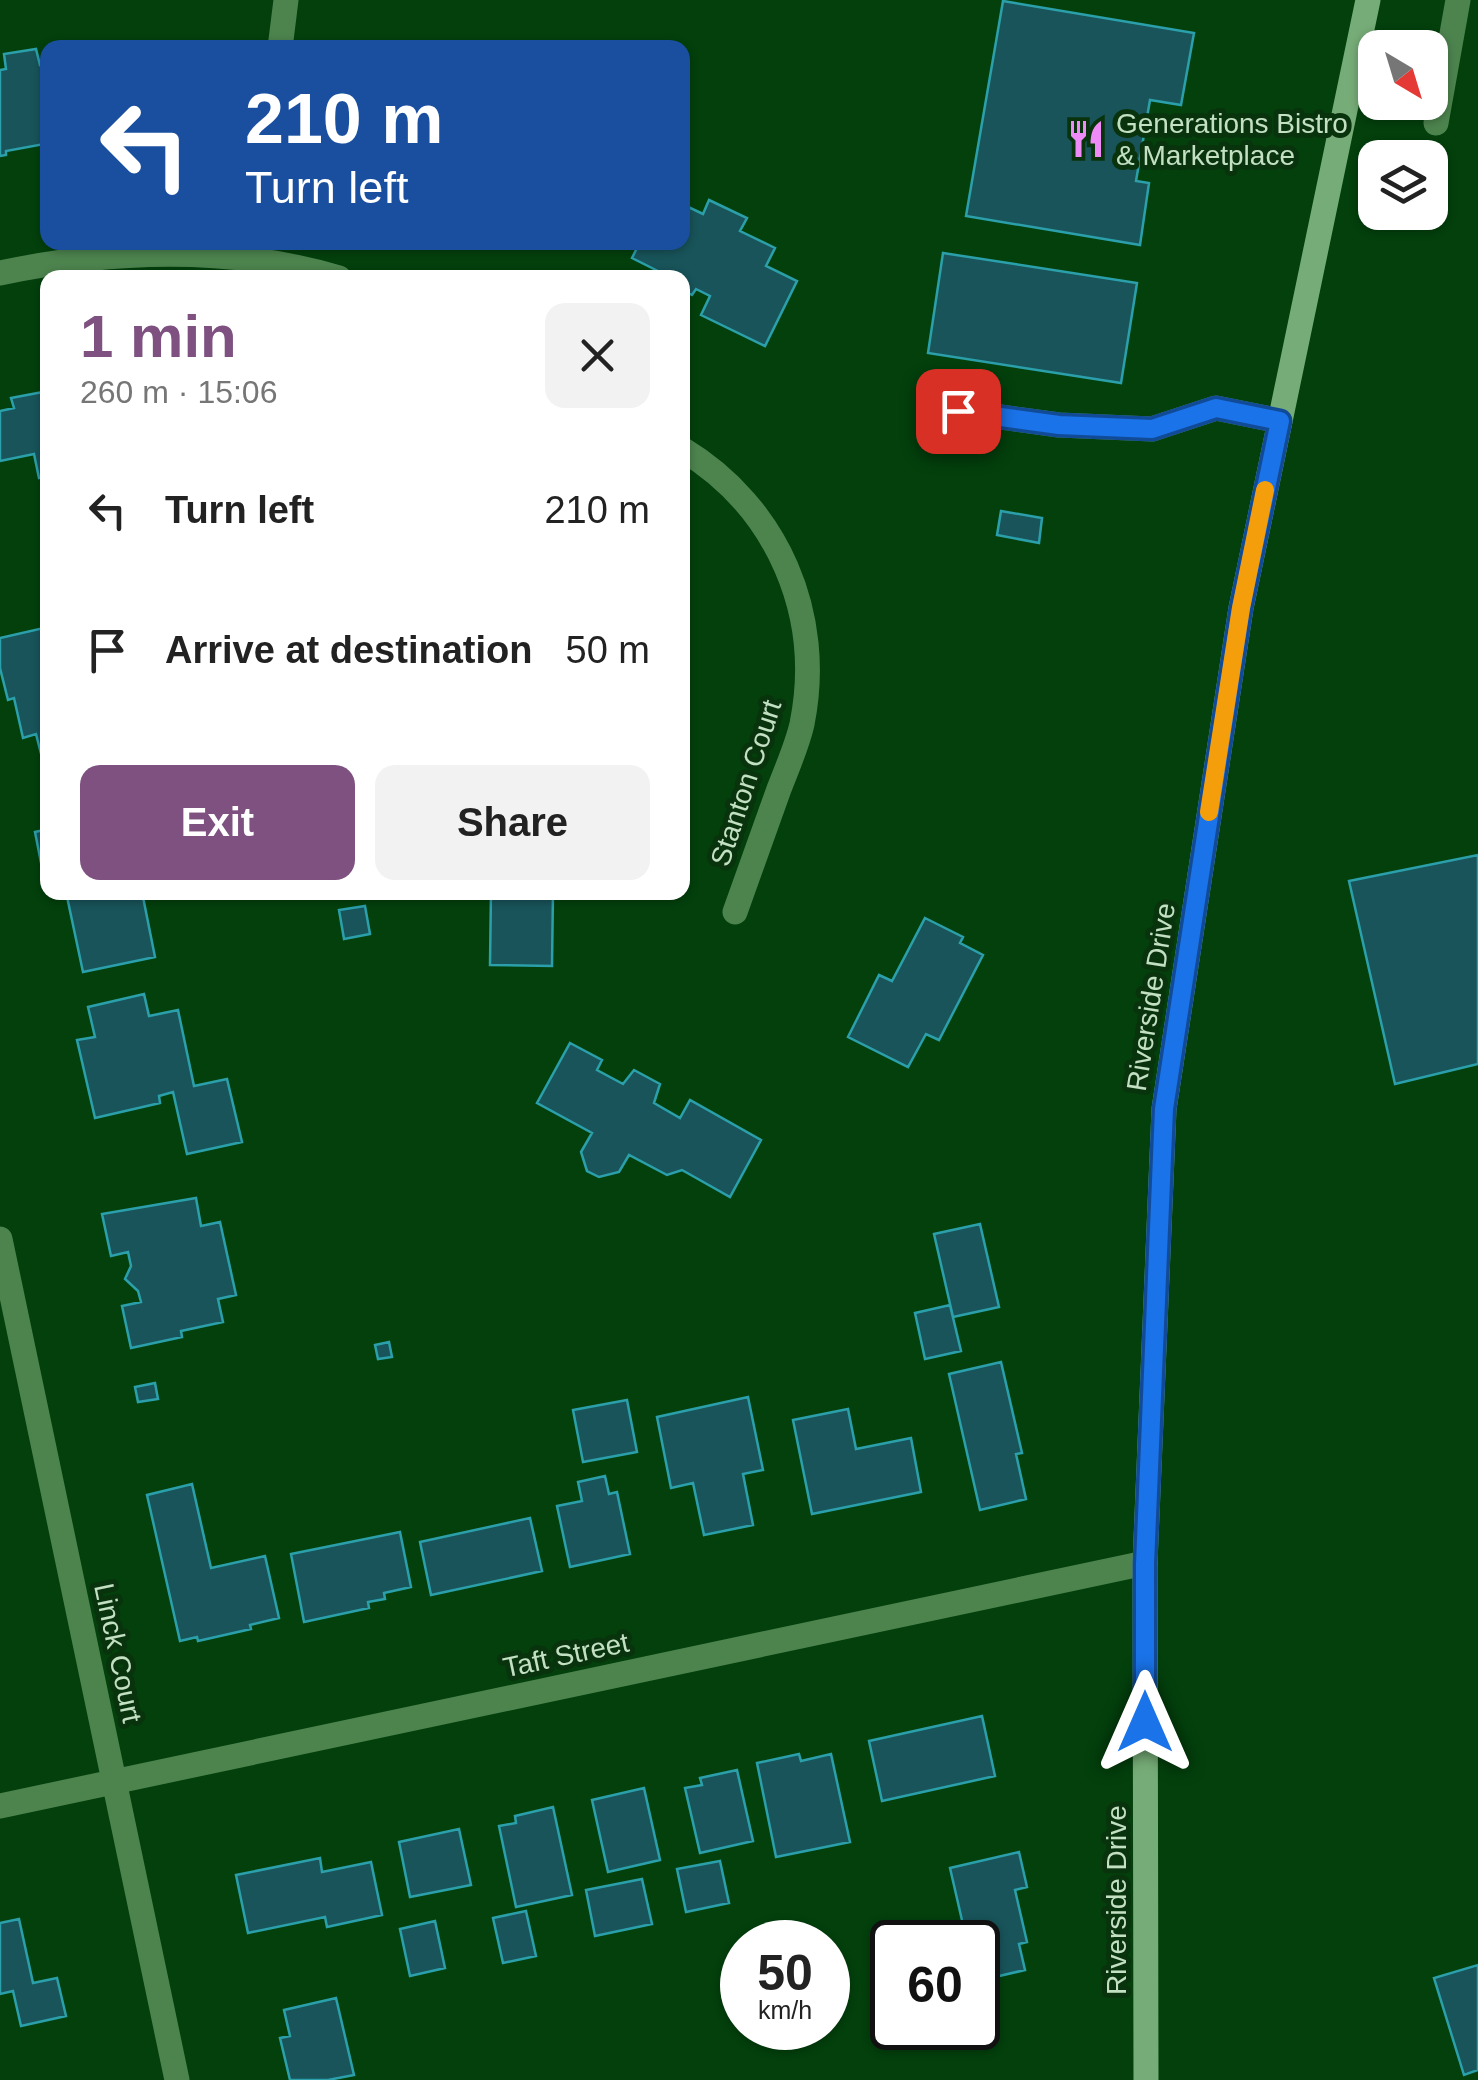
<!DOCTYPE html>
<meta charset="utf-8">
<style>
:root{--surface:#fff;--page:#f2f2f2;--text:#222;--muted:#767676;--accent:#7e5181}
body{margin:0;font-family:Arial,sans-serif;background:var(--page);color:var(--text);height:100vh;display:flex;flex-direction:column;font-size:38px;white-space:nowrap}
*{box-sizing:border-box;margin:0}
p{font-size:32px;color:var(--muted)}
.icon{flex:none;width:55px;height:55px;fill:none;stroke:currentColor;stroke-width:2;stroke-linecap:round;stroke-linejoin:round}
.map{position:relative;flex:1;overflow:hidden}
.side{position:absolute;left:40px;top:270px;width:650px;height:630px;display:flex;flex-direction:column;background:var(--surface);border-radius:20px;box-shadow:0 2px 8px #0004}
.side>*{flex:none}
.hud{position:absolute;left:40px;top:40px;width:650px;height:210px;border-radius:20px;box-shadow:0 2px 8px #0004;background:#1a4fa0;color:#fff;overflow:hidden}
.needle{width:65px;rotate:142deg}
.buttons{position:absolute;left:1358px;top:30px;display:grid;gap:20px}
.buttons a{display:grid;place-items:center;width:90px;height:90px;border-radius:20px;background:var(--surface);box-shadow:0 2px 8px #0004;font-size:50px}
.speed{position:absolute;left:720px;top:1920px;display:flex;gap:20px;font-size:50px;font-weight:700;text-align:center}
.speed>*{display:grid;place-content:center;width:130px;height:130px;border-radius:50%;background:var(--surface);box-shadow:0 2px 8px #0004;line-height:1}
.speed small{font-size:25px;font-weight:400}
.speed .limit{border:5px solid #111;border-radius:15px;background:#fff;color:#111}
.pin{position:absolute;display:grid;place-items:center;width:85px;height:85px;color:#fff;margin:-42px;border-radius:20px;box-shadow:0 5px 15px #0006}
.me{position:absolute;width:110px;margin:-55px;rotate:0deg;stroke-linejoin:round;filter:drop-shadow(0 0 8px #0008)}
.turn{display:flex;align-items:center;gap:35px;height:210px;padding:0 40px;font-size:45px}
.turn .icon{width:130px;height:130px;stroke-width:2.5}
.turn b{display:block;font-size:70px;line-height:85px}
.round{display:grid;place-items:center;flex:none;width:105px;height:105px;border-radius:20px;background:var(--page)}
.summary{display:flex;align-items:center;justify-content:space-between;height:170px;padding:0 40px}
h1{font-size:60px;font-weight:700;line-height:75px;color:var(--accent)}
.cta{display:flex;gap:20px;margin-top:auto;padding:20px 40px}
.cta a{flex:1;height:115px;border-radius:20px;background:var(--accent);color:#fff;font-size:40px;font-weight:700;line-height:115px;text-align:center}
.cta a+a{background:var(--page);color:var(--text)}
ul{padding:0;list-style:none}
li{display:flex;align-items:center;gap:30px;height:140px;padding:0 40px}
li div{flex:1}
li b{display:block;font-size:38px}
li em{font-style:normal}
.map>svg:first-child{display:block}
</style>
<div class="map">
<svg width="1478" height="2080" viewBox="0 0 1478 2080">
<rect width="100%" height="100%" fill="#03400c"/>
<path fill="#18545a" stroke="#2ba0ab" stroke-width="2.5" d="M1003,1l191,32 -13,72 -31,-5 -14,81 13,2 -9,62 -174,-29z
M36,49l4,16 8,-1v83l-4,-3 -38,7v4l-6,1v-86l6,-1 -2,-15z
M709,200l38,18 -7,13 35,17 -9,18 31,15 -32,65 -64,-31 9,-19 -14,-7 -4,6 -10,-5v-12h-10l-40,-20 8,-16h42v-38l21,10z
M943,253l194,30 -16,100 -193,-30z
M48,391v85l-9,2 -5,-24 -34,7v-50l14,-3 -3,-10z
M1001,511l41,7 -3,25 -42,-8z
M48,627v154l-12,-47 -13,4 -9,-40 -6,2 -8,-32v-30z
M48,829v53l-3,1 -10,-51z
M1478,855v209l-83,20 -46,-203z
M66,892h76l13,65 -72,15z
M491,892h62l-1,74 -62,-1z
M365,906l5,28 -26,5 -5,-29z
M925,918l38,19 -3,6 23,12 -44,85 -13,-6 -18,33 -60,-30 31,-62 13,6z
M144,994l5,22 29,-6 16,76 33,-7 15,63 -55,12 -14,-62 -14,4 1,7 -65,15 -18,-78 18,-3 -7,-30z
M570,1043l32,17 -5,10 26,14 11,-14 26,14 -6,19 26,15 10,-18 71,40 -31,57 -48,-27 -15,5 -38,-20 -10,17 -20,5 -12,-6 -6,-19 11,-19 -55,-30z
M196,1198l5,28 19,-4 16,73 -18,4 5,23 -42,9 1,6 -51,11 -9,-42 19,-4 -3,-11 -13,-12 6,-13 -3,-14 -17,4 -9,-42z
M980,1224l19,83 -46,10 -19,-83z
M950,1305l11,46 -36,8 -10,-46z
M389,1342l3,15 -14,2 -3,-14z
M1001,1362l21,91 -6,1 10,45 -46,11 -31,-136z
M155,1383l3,16 -20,3 -3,-15z
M748,1397l15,73 -20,4 10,51 -49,10 -11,-52 -22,5 -14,-71z
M627,1400l10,52 -54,10 -10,-52z
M848,1409l8,40 55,-11 10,54 -109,22 -19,-94z
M605,1476l4,18 8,-2 13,62 -60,13 -13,-61 25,-5 -4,-19z
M192,1484l19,84 54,-12 14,62 -29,7 1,4 -53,12 -1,-4 -17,4 -33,-146z
M530,1518l12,53 -111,24 -11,-53z
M400,1532l11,55 -27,6 1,6 -17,3 1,6 -65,14 -13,-68z
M982,1716l13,60 -113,25 -13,-60z
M799,1754l2,7 30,-7 19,88 -74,15 -19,-94z
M737,1770l16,71 -53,12 -15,-65 17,-3 -2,-7z
M644,1788l16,72 -52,12 -16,-72z
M553,1807l19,88 -56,12 -17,-81 17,-3 -1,-7z
M459,1829l12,56 -61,12 -11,-55z
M1019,1852l8,35 -12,3 12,52 -8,2 6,26 -47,11v-39h-11l-17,-74z
M320,1858l2,14 49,-10 11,53 -55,12 -2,-10 -77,16 -12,-58z
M720,1861l9,42 -43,9 -9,-43z
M642,1879l10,45 -57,12 -9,-46z
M526,1911l10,45 -33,7 -10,-45z
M19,1919l14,64 24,-5 9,38 -45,10 -8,-35 -13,3v-71z
M435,1921l10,47 -35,8 -10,-47z
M1478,1965v105l-14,5 -30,-97z
M336,1998l18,77 -26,5h-38l-10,-42 10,-2 -6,-26z"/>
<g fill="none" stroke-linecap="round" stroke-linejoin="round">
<path stroke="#4d844e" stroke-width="25" d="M958,411l101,14 93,4 64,-21 64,13"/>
<path stroke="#4d844e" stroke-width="25" d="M280,48l6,-48
M1436,123l22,-123
M0,273c110,-23 229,-28 339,5
M682,449c96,58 142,166 120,275 -5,22 -15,44 -23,65 -15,41 -29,82 -44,123
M0,1239l177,841
M0,1806l1145,-243"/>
<path stroke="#76ac77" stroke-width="25" d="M1146,2080l-1,-517 19,-454 77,-501 127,-608"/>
</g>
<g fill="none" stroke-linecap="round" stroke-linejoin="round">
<g stroke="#114b97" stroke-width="25">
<path id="route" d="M958,411l101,14 93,4 64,-21 64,13 -39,187 -77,501 -19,455v158"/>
</g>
<use href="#route" stroke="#1a73e8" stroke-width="18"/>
<path stroke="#f59e0b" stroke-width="18" d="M1209,812l32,-204 24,-118"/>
</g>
<defs>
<g id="restaurant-bare" transform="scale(3)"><path d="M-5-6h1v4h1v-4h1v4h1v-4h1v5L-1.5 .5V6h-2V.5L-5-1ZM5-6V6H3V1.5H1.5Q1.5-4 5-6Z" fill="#ef8bf6" stroke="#08330d" stroke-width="2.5" paint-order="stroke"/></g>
</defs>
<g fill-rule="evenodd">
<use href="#restaurant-bare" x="1086" y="139"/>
</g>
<g text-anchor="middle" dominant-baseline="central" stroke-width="10" stroke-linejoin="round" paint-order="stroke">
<g font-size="28" fill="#c3e0c3" stroke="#08330d" text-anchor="start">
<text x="1116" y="123">Generations Bistro<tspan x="1116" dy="32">&amp; Marketplace</tspan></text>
</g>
<g font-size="28" fill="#c3e0c3" stroke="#08330d">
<text transform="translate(746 783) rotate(-72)">Stanton Court</text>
<text transform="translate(1151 997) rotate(-81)">Riverside Drive</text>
<text transform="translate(118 1653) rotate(78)">Linck Court</text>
<text transform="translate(566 1655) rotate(-12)">Taft Street</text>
<text transform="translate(1116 1900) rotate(-90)">Riverside Drive</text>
</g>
</g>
</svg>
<div class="buttons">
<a><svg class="needle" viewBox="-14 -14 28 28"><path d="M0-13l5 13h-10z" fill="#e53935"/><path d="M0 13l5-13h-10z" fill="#767676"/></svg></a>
<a><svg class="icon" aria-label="layers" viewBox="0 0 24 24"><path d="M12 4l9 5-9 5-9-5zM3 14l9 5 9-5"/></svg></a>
</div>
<div class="speed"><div>50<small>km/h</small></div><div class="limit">60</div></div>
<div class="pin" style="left:958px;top:411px;background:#d93025"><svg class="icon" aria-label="arrive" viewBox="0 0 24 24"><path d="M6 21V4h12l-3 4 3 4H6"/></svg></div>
<svg class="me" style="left:1145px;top:1722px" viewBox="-20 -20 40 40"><path d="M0-17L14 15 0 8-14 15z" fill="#1a73e8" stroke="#fff" stroke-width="4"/></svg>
<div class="hud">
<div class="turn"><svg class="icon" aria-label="left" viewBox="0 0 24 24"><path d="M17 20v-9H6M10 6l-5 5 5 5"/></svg><div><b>210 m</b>Turn left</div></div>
</div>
<section class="side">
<div class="summary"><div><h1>1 min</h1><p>260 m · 15:06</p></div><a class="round"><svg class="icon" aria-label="close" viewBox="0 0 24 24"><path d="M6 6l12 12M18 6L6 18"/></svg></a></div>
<ul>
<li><svg class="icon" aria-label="left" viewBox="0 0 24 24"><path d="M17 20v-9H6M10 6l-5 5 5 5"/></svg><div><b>Turn left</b></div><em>210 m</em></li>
<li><svg class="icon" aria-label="arrive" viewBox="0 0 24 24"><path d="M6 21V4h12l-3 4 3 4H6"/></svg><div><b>Arrive at destination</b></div><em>50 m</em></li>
</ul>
<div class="cta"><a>Exit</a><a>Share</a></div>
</section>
</div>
